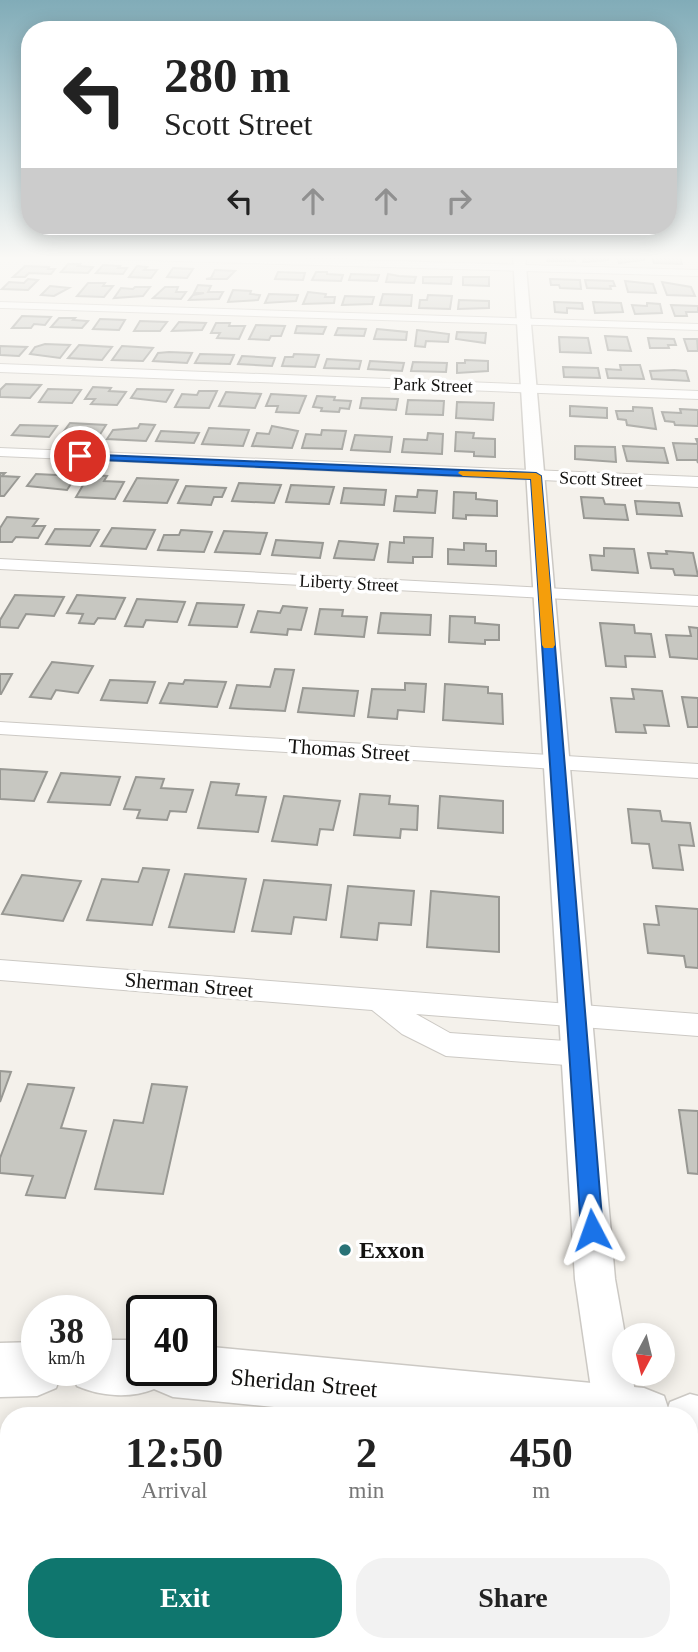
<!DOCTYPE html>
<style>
:root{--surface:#fff;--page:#f2f2f2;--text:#222;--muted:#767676;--accent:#0f766e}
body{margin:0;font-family:Georgia,serif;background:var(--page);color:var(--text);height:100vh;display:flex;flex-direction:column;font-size:26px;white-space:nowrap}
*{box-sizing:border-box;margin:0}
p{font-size:23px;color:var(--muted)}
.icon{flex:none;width:38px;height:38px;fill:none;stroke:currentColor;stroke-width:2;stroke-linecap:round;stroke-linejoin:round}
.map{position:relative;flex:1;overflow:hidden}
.sheet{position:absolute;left:0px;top:1407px;width:698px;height:245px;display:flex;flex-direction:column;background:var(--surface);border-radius:28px 28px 0 0;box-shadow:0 4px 18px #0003}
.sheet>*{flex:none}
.guide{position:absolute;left:21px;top:21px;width:656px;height:214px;border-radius:28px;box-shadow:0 4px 18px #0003;background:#fff;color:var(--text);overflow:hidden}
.needle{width:46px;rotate:187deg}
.buttons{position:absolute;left:612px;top:1323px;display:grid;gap:14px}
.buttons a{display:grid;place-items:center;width:63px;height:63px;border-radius:50%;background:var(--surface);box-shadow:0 4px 18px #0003;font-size:35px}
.speed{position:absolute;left:21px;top:1295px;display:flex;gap:14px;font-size:35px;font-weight:700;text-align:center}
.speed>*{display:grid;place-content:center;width:91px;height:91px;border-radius:50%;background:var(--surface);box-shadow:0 4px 18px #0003;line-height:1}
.speed small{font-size:18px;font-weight:400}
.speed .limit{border:4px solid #111;border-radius:10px;background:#fff;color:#111}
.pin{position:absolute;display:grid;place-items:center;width:60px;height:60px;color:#fff;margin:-30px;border:4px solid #fff;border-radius:50%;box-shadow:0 2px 7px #0007}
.me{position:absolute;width:77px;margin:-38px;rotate:356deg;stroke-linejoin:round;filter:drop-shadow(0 0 5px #0008)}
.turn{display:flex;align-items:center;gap:24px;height:147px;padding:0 28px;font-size:32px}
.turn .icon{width:91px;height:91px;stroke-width:2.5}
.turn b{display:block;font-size:49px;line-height:60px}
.lanes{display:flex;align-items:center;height:66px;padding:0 28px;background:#0003;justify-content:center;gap:35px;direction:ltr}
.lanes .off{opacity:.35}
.eta{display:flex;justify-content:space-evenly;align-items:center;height:119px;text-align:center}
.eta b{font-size:42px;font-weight:800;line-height:49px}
.primary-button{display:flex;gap:14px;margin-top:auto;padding:14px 28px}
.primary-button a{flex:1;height:80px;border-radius:28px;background:var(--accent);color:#fff;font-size:28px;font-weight:800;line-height:80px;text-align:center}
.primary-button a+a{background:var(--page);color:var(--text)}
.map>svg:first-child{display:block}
</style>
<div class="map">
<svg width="698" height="1652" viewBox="0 0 698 1652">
<rect width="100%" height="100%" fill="#f4f1eb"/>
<path fill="#c7c7c1" stroke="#989893" stroke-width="2" d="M546,256h28l1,5h-28z
M582,256h25l1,4 -25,2z
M617,256h26l1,4 -25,3z
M652,258h28l2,6 -28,-1z
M68,264h12l-2,2 15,1 -5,6 -27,-1z
M103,265l17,1 -2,2h9l-4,6 -27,-1z
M25,266l24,1 -1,2h7l-4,5 -22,-1 -4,4h-12z
M137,266l10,1 -3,3h13l-6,8 -22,-1z
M173,268l20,1 -6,9 -20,-1z
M215,270l20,1 -8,8h-21l5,-1z
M278,272l27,1 -2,7 -28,-1z
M316,272h11v2l16,1 -2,6 -29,-1z
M351,274l28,1 -2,6 -28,-1z
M388,274l11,2 17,1 -2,6 -28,-1z
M423,277h29l-1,7 -28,-1z
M463,277h26v9l-26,-1z
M28,279l10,1 -10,10 -26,-1 7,-7 15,1z
M550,279l30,1 1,9 -21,-1 -1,-3h-8z
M585,280l28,1 2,5h-5l1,3 -24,-1z
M625,281l28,3 3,9 -28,-1z
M662,282l29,5 4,9 -28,-1z
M88,283h17l-2,3h10l-9,11 -27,-1z
M198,285l13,1 -3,6h15l-4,7 -30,1 4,-5 11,-2h-10z
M50,286l19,2 -15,8 -13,-1z
M135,287h15l-7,9 -29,2 7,-10 12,1z
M165,287h13l-2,5h10l-5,7 -28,-1z
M233,290l18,1 -1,3 10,1 -2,5 -30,2z
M308,292l18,2 -1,3h10l-1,6 -31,1z
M269,294l29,1 -2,6 -31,2z
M383,294l29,1 -1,11 -31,-1z
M428,295l24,1 -2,13 -31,-1 1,-8h7z
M345,296l29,1 -2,7 -30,1z
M459,300l30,1v7l-31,1z
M554,302l28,1 1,6 -16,-1v5l-12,-1z
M593,302l28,1 2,9 -28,1z
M647,303l13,1 2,9 -27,1 -3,-9 15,1z
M671,305l27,1v6h-12l1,4h-12z
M22,316l29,1 -6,8 -11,-1 -3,4h-19z
M59,318h16l-2,2 15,1 -6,7 -31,-1z
M100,319l25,1 -6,10 -26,-1z
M140,321l27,1 -7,9h-26z
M179,322l27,1 -4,7 -30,1z
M216,323h14l-1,3h16l-6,13 -22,-1 3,-5h-9z
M256,325l29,1 -4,10h-10l-2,4 -20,-1z
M297,326l29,1 -3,7 -28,-1z
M338,328l28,1 -2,7 -29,-1z
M377,329l30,3 -1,8 -32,-1z
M417,330l32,4 -1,8 -22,-1 -1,6 -10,-1z
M457,332l29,1 -1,10 -29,-4z
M605,336l22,1 4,14 -23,-1z
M559,337l29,1 3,15 -31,-1z
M648,338l26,1 2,6h-8l1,3h-19z
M684,339h13l1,12h-10z
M45,344l25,1 -10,13 -30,-4 5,-7z
M79,345l33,2 -10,13 -34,-2z
M0,346l27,1 -8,9 -19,-1z
M122,346l31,2 -10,13 -31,-1z
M169,352l23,1 -5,10 -34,-2 5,-8z
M200,354l34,1 -4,9 -35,-1z
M294,354l25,1 -4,12 -33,-1 3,-9h8z
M242,356l33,2 -3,8 -34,-2z
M327,359l34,2 -2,8 -35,-1z
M465,360l23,1v10l-31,2v-10h8z
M370,361l34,2 -2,8 -34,-2z
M413,362l34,1 -1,9 -35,-1z
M620,365h20l4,14 -36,-1 -2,-9 15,1z
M563,367l35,1 2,10 -36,-1z
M674,370l12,1 3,10 -37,-2 -2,-8z
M6,384l35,1 -11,13 -30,-1v-7z
M93,387l18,1 -2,3 17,1 -9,13 -26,-1 4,-5h-10z
M48,389l33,1 -9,13 -33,-1z
M137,389l36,1 -7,12 -35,-4z
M199,391h18l-8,17 -34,-1 7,-13 15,1z
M226,392l35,2 -6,14 -36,-2z
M271,394l35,2 -7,17 -23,-1 2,-6h-12z
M317,396l18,1 -1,3 17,1 -2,8 -9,-1 -1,4 -18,-1 1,-3 -9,-1z
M362,398l36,1 -2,11 -36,-2z
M408,400l36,1 -1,14 -37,-1z
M457,402l37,1 -1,17 -37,-2z
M570,406l37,2v10l-37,-2z
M633,407l19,1 4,21 -29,-4 -1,-5 -8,-1 -2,-8h17z
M680,409l18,1v16l-23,-1 -1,-3 -9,-1 -3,-9 19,1z
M70,423l36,2 -7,11 -40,2z
M140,424l15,1 -9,16 -39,-2 6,-9 25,-2z
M20,425l37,1 -8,11 -37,-2z
M272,426l26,5 -6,17 -40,-2 5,-13 12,1z
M209,428l40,2 -6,16 -41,-2z
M322,430l24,1 -4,18 -40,-1 4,-14 15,1z
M161,431l38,2 -5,10 -38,-2z
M456,432l18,1 -1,5 22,1v18l-21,-1v-4l-19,-1z
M428,433l15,1 -1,20 -40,-2 2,-13 23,1z
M355,435l37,2 -2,15 -39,-2z
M696,439h2v24l-1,-3h-20l-4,-17 25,1z
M575,446l40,1 1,15 -41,-3z
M623,446l41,2 4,15 -41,-2z
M0,473h5l-3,3 17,1 -15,19h-4z
M36,474l40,2 -9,14 -40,-4z
M89,475l18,1 -3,5 20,1 -9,17 -39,-2z
M137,478l41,2 -11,23 -43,-2z
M239,483l42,2 -7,18 -42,-2z
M291,485l43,2 -5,17 -43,-2z
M186,486l40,2 -4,9h-8l-3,8 -33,-2z
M344,488l42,2 -2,15 -43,-2z
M418,490l19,1 -2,22 -41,-2 2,-15 21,1z
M454,492l22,1v6l21,2v15l-31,-1v4l-13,-1z
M581,497l22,1 2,6 20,1 3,15 -44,-2z
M635,501l44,2 3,13 -45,-2z
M7,517l31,2 -5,7h12l-7,12 -22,-1 -4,5h-12v-14z
M112,528l43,2 -9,19 -45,-3z
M55,529l44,1 -9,16 -44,-2z
M181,530l31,2 -8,20 -46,-2 6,-15h15z
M224,531l43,2 -7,21 -45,-2z
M404,537l29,1 -1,19h-19v6l-25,-1 2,-20 14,1z
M276,540l47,3 -3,15 -48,-3z
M339,541l39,3 -4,16 -40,-2z
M464,543l22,1v7h10v15l-48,-2v-15l16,1z
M604,548l30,1 4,24 -46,-3 -2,-15 14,1z
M666,551l27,2 5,23 -23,-1 -2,-6 -22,-1 -3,-15 19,1z
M15,595l49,2 -10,19 -28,-2 -8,14 -18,-1v-7z
M77,595l48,3 -10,21 -17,-1 -4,6 -15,-1 4,-9 -16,-1z
M137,599l48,3 -8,20 -31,-2 -3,7 -18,-1z
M197,603l47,2 -7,22 -48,-2z
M283,606l24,2 -6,22 -13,-1 -1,6 -36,-3 7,-21 22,2z
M320,609l23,1 -1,6 25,1 -3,20 -49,-3z
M381,613l50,2 -1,20 -52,-2z
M450,616l25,1v6l24,2v15h-14v4l-36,-2z
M600,623l34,2 1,8 16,1 4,23 -30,-1 1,11 -20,-1z
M689,627l9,1v31l-28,-2 -4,-22 25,1z
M52,662l41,4 -15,27 -22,-3 -5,9 -21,-2z
M275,669l19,1 -9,41 -55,-3 7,-23 33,2z
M0,674h12l-11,20h-1z
M110,680l45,2 -8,21 -46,-3z
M185,680l41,2 -9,25 -57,-4 9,-20 14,1z
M405,683l21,1 -2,28 -26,-2 -1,9 -29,-2 4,-28 33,1z
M445,684l43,3v6l14,1 1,30 -60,-4z
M303,688l55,3 -4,25 -56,-4z
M632,689l30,2 7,35 -25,-1 2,8 -30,-1 -5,-34 23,1z
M682,697l16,1v29h-10z
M0,769l47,3 -13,29 -34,-2z
M61,773l59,4 -10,28 -62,-3z
M136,777l28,2 -3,9 32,2 -7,22 -16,-1 -3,9 -30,-2 3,-8 -16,-1z
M211,782l28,2 -3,11 30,2 -8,35 -60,-4z
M360,794l30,2 -1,8 29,2 -1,24 -16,-1 -1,9 -46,-3z
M284,796l56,5 -7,29 -13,-1 -3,16 -45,-4z
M440,796l63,5v32l-65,-5z
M628,809l32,2 2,10 28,2 4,23 -15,-1 4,25 -30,-2 -4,-24 -17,-1z
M143,868l26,2 -17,55 -65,-5 15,-41 36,3z
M185,874l61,5 -12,53 -65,-5z
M22,875l59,6 -18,40 -61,-7z
M264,880l67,5 -5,35 -32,-3 -3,17 -39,-3z
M348,886l66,5 -3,34 -32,-2 -2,17 -36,-3z
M431,891l68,6v55l-72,-5z
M656,906l42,3v59l-12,-1 -2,-11 -36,-3 -4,-29 15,1z
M0,1071l11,1 -11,30z
M28,1084l46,4 -13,40 25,3 -21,67 -39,-3 7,-19 -33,-3v-15z
M152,1084l35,3 -24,107 -68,-5 19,-69 29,3z
M679,1110l19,1v63l-10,-1z
M428,1643h18l8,9h-32z"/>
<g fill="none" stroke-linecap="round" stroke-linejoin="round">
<g stroke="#ccc9c4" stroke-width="2">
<path id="minor" d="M103,256h113l482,14v6l-590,-17z
M0,302l698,22v6l-695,-22h-3z
M0,364l698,27v8l-698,-27z
M0,448l698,29v10l-698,-31z
M0,559l698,37v10l-698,-37z
M0,722l698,42v14l-698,-44z
M0,960l698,54v22l-282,-22 34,19 130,9 10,4 4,8 -4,8 -10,4 -134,-10 -44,-22 -30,-24 -372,-30z"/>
</g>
<g stroke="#ccc9c4" stroke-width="3">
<path id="tertiary" d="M513,256h12l90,1023 10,56v39h7l7,42h-44l-20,-137z
M617,1643h50l1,9h-50z"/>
</g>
<g stroke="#ccc9c4" stroke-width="3">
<path id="primary" d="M96,1340h46v30h59v-24l443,42 20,8 4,12 2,-6 20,-8 8,2v56l-8,-3v-33h-326l-191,-19 -19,-8c-24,10 -54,7 -77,-3l-6,-16h25z
M37,1342v28h26l-7,18 -19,8 -37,1v-54z
M0,1457h9v58h-9z
M690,1509l8,1v60l-8,-2z"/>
</g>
<use href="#minor" fill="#fff" fill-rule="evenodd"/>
<use href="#tertiary" fill="#fff" fill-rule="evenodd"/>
<use href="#primary" fill="#fff" fill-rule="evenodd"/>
</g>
<linearGradient id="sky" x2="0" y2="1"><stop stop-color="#81acb8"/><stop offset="0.53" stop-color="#faf9f6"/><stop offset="1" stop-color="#faf9f6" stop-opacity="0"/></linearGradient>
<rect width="698" height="487" fill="url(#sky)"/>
<path fill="#1a73e8" stroke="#114b97" stroke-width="2" d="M77,454l459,19 5,3 62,754 -3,8 -8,3 -8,-3 -3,-8 -50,-751 -451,-20 -5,-3z"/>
<path fill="#f59e0b" d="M460,471l76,2 5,3 14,169 -2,3h-9l-2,-3 -11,-166 -68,-3 -5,-3z"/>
<circle fill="#287276" stroke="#fff" stroke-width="2.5" cx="345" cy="1250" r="7"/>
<g text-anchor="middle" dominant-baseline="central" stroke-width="7" stroke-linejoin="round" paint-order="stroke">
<g font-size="18" fill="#131210" stroke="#fff">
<text transform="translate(433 385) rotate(2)">Park Street</text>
<text transform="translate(601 479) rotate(2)">Scott Street</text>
<text transform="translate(349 583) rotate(3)">Liberty Street</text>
</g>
<g font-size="21" fill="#131210" stroke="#fff">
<text transform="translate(349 750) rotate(4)">Thomas Street</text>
<text transform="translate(189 985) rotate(5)">Sherman Street</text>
</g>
<g font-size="24" font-weight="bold" fill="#131210" stroke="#fff" text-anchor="start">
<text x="359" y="1250">Exxon</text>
</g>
<g font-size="24" fill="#131210" stroke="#fff">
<text transform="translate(304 1383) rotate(5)">Sheridan Street</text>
</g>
</g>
</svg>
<div class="buttons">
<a><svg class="needle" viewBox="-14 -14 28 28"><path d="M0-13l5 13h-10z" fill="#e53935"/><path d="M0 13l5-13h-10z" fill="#767676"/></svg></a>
</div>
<div class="speed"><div>38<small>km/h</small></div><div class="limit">40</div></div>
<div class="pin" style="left:80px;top:456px;background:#d93025"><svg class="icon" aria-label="arrive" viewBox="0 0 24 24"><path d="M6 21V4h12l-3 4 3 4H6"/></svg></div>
<svg class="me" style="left:592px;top:1230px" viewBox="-20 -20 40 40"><path d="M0-17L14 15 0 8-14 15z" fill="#1a73e8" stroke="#fff" stroke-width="4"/></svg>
<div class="guide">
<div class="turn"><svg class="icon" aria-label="left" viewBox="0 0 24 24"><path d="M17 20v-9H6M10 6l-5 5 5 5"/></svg><div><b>280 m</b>Scott Street</div></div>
<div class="lanes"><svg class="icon" aria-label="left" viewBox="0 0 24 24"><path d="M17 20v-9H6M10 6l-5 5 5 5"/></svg><svg class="icon off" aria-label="ahead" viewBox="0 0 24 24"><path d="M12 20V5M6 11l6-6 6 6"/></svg><svg class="icon off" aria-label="ahead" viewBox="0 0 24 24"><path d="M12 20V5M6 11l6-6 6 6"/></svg><svg class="icon off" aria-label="right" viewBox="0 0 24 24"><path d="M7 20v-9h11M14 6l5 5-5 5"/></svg></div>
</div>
<section class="sheet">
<div class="eta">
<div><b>12:50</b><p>Arrival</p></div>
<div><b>2</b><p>min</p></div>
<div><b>450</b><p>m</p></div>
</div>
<div class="primary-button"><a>Exit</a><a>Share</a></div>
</section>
</div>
